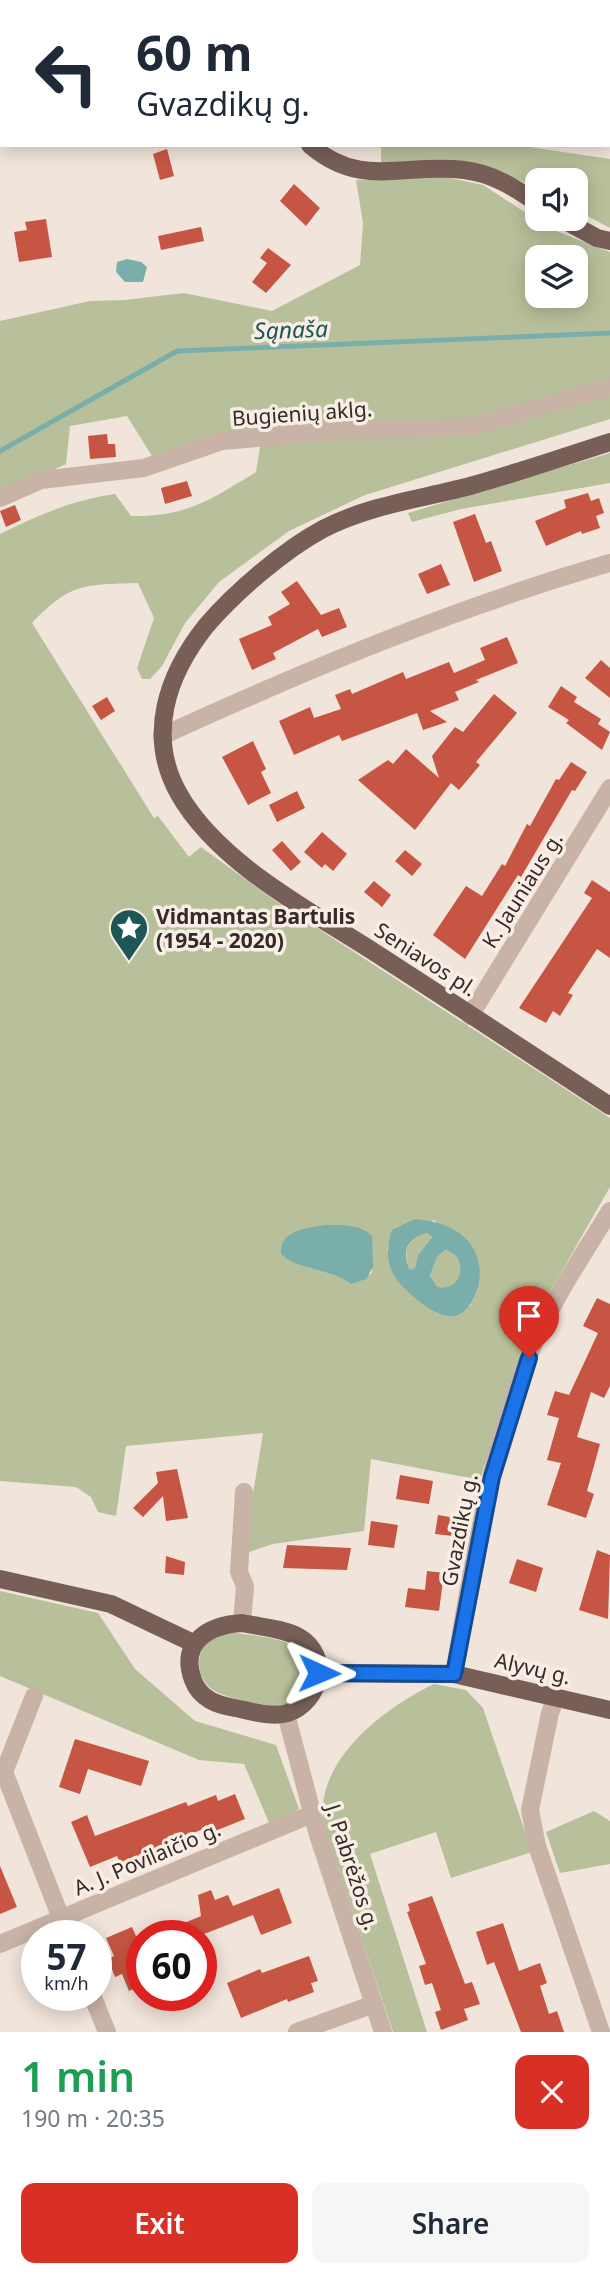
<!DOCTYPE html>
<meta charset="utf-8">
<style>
:root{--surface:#fff;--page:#f6f6f7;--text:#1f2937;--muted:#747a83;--accent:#d93025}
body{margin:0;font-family:"Noto Sans",sans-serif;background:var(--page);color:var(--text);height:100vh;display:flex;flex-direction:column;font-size:26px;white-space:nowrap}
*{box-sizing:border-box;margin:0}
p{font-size:23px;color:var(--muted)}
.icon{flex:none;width:38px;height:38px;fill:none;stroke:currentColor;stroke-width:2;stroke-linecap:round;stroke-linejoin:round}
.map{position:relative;height:2032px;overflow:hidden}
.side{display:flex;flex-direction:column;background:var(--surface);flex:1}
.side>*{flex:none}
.guide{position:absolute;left:0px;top:0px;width:611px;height:147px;box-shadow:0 4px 18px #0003;background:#fff;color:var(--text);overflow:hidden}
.buttons{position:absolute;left:525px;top:168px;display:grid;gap:14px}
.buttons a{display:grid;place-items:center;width:63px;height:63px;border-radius:14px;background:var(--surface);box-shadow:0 4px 18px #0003;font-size:35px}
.speed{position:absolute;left:21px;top:1920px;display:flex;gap:14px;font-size:35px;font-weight:700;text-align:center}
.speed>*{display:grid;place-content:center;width:91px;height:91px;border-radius:50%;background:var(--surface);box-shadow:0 4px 18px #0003;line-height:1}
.speed small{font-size:18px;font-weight:400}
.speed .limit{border:10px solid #d22;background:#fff;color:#111}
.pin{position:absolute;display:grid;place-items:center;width:60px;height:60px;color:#fff;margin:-72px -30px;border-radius:50% 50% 50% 0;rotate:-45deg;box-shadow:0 0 7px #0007}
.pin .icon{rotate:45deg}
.me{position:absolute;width:77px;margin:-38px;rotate:91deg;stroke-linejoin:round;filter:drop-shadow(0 0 5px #0008)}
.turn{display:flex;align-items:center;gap:24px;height:147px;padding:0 21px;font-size:32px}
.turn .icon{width:91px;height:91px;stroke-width:2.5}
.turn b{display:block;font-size:49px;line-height:60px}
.round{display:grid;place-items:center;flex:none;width:74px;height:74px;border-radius:14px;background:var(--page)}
.overview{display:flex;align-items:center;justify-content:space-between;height:119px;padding:0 21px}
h1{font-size:42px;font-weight:600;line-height:52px;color:#1e9e55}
.button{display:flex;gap:14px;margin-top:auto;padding:14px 21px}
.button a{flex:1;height:80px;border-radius:14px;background:var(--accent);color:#fff;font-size:28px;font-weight:600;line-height:80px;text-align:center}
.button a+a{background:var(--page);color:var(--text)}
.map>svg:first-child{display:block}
</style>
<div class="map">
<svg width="610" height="2032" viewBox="0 0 610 2032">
<rect width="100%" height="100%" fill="#f1e4da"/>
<path fill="#b7c09a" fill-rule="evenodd" d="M381,145h135l94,14v69l-34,-18v-30h-39v9c-61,-32 -90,-25 -156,-23z
M445,177l38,8 68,44 59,23v167l-245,76 -76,36 -70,51 -34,41 -23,43 -12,13h-8l-5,-11 17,-50 -16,-35c-53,2 -67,-1 -106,40l122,195 4,-2 31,41 12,-10 73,53 336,218v69l-70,122 -27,65 -33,106 -109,-21 -7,72 -91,13 -30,10 20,-121 -137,13 -10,70 -18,-4 -7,-15 -15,-10 -76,-6v-947c38,-19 73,-34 115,-40l16,22c56,1 79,-16 125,-44l4,-25 -12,-14 -53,9 -43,14 -25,-40 -57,10 -4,38 -66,30v-173l90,-20 35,-1 59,-7 88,18 88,-46 3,-42 -7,-43zM537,257h39v39h-39zM434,1220l45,48 -2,24 -7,14 -32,7 -51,-65zM372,1236v37l-21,10 -23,-13 -41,-10z
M610,453v30l-149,26 -49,13 -4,-9z
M427,1233l5,4 -14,18 -3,13 -5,2c-8,-18 -3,-32 17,-37z
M445,1250c26,5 19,43 -8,38l-7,-14 7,-17z
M0,1591l98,22 37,56 60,52 81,24 23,64 -29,16 -26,-61 -45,-4 -199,-84z
M231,1632c19,4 51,4 67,17 23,18 7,59 -23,57 -18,-2 -47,-7 -62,-16 -16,-10 -20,-39 -2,-50 5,-4 13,-6 20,-8z
M434,1684l32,6 17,18 49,144 -81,26 -15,-46 -66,22 57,178h-34l-69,-206c-12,-64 60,-118 110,-142z
M594,1811l16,10v43l-50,9 -14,-41z"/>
<path fill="#79aeab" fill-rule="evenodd" d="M127,259l14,3 6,5 -4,15h-18l-9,-10 1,-10z
M415,1219c95,7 66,102 34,97 -17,-2 -33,-17 -45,-28 -18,-18 -19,-35 -12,-58zM427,1233l5,4 -14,18 -3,13 -5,2c-9,-18 -3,-32 17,-37zM445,1250c25,5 18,43 -8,37l-7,-12 7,-18z
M325,1225c16,0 36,-1 47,11l1,31 -7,12 -15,5c-20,-16 -55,-14 -70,-30 -2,-24 26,-26 44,-29z"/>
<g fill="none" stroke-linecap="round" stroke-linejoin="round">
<path stroke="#79aeab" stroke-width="5" d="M0,451l177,-100 433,-18"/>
</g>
<path fill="#c65643" d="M167,149l7,27 -14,4 -7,-26z
M294,184l26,24 -14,18 -26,-25z
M46,219l6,38 -33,5 -5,-30 13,-2 -2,-8z
M201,227l3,14 -43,9 -3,-14z
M268,248l23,17 -25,28 -14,-11 15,-19 -7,-5z
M107,434l1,10h7l1,13 -26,2 -2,-23z
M187,481l5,15 -27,8 -4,-16z
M588,493l3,8 8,-3 5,15 -8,3 4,12 -18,6 -1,-3 -35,15 -11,-25 31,-13 -2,-8z
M15,505l6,15 -15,7 -6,-16z
M475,514l11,29 5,-2 11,30 -28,11 -21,-60z
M441,564l9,21 -23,9 -9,-20z
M297,581l24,34 18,-7 8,19 -25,10 -4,-8 -45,24 3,6 -24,11 -13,-31 33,-14 -4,-8 22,-13 -9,-12z
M507,637l11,26 -42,17 3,2 -24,10 4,8 -29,11 17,11 -24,8 -6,-17 -75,28 -3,-6 -45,20 -15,-34 31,-14 4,11 27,-9 -6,-14 15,-6 2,5 51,-22 3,7 43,-17 5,11 31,-13 -5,-12z
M601,660l9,8v30l-25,-20z
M561,686l16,11 -3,5 27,17 -3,5 12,8 -8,18 -36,-27 3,-3 -21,-13z
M494,694l23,19 -41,49 4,3 -21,25 -8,-7 -36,47 -57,-50 30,-20 5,4 13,-15 33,29 -7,-22 23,-29 8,5z
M107,697l8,14 -14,9 -9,-14z
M253,741l13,28 -5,3 10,21 -23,12 -26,-48z
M571,762l16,10 -12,19 -3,-1 -51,87 -3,-2 -53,84 -32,-24 33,-49 16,10 20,-32 3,2 22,-42 3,2 26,-47 3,1z
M297,791l8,17 -28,14 -8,-17z
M322,832l25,22 -14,17 -8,-7 -3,4 -18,-16z
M282,841l19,21 -10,9 -19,-21z
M405,850l17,14 -10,12 -17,-15z
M592,880l18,12v66l-13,-9 -29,44 5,2 -13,21 -7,-5 -7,12 -27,-15 73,-110 -8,-5z
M374,881l17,14 -9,12 -18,-15z
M597,1298l13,6v82l-6,12 -13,-6 -14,45 23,7 -13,47 7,3 -8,24 -39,-13 14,-42 -14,-3 12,-42 -12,-3 8,-24 14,4 29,-62 -15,-7z
M177,1469l11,49 -22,3 -3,-25 -20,21 -10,-9 25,-25 -2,-11z
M400,1475l33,6 -4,23 -33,-5z
M438,1515l18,3 -3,18 -18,-2z
M371,1521l27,4 -4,23 -26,-3z
M287,1545l64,3 -4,22 -64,-2z
M597,1550l13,5 -2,64 -29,-9z
M166,1556l19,6 -1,13 -19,-2z
M517,1559l26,9 -7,24 -27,-9z
M427,1571l17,2 -5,38 -34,-4 3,-19 17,2z
M75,1739l74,22 -8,25 -53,-17 -8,25 -21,-7z
M235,1794l10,25 -35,14 -2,-6 -88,36 -3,-7 -27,11 -19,-45 16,-7 8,21 91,-34 2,4 28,-11 2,6z
M0,1866l17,41 -17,7z
M279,1888l13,35 -31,12 -8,-20 -54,21h-46l48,-20 -3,-21 13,-5 4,10 13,-5 5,11z
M432,1896l33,88 7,-2 8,22 -16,5 4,11 -27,10 -6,-18 6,-2 -9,-27 -7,2 -6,-19 7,-2 -19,-52 3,-1 -2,-7z
M503,1923l16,48 21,-8 7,20 -7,3 9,28 8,-3 7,21h-43l-27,-70 -7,3 -11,-33z
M132,1927l4,9 6,-2v51l-13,6 -7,-17 -7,3 -7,-18 6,-3 -8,-18z
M309,1956l9,25 -7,2 3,9 -26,10 -1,-3 -46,19 -14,-35 33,-14 2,4z"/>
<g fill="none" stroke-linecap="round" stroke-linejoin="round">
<path stroke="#c9b3a6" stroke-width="18" d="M0,498l41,-18 103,-12 78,-27 129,-11 119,-3 140,-40
M162,736c144,-66 295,-129 448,-173
M470,1016l140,-228
M242,1623l3,-37 -6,-14 5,-80
M454,1674c18,-104 38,-238 81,-333 20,-45 49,-88 75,-130
M34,1696l-30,76 64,164
M556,1697l-6,16 -20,97 7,36 64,186
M286,1714l32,121 65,197
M0,1944l312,-130
M92,1995l15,37
M297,2032l77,-28"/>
<path stroke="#775f58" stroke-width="18" d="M199,0l1,2
M310,145c52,45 94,17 154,25 28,3 51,18 73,33
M562,219l35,19 13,3
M610,442c-47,15 -93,31 -140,44 -49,13 -101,19 -147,43 -39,21 -88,63 -117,97 -39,49 -60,110 -27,168 39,69 130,116 195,158 79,51 157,102 236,154
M0,1579l111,25 84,40
M242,1623c18,4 41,5 57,14 32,19 22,64 -11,76 -16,5 -37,-2 -53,-5 -18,-3 -35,-9 -42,-28 -14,-38 16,-55 49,-57z
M319,1673l135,1 156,36"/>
</g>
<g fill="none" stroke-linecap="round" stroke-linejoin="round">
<g stroke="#114b97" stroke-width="18">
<path id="route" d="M319,1673l135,1 38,-197 37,-119"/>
</g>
<use href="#route" stroke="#1a73e8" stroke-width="12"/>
</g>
<defs>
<g id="sight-pin" transform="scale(2.0125)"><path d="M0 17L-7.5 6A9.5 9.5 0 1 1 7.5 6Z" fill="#1c5755" stroke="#f9eee6"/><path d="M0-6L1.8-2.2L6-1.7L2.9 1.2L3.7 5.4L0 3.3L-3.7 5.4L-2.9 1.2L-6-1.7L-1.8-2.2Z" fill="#fff"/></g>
</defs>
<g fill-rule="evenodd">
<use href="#sight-pin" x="129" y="928"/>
</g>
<g text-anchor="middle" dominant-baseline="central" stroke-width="7" stroke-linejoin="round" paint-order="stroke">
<g font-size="21" fill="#352a27" stroke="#f9eee6">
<text transform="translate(302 413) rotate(-4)">Bugienių aklg.</text>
<text transform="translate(522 890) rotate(-58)">K. Jauniaus g.</text>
<text transform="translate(426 959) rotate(33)">Seniavos pl.</text>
<text transform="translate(459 1530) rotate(-79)">Gvazdikų g.</text>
<text transform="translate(533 1668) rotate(13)">Alyvų g.</text>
<text transform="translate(147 1858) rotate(-23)">A. J. Povilaičio g.</text>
<text transform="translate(353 1867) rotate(72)">J. Pabrėžos g.</text>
</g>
<g font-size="21" font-weight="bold" fill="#352a27" stroke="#f9eee6" text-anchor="start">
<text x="156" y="916">Vidmantas Bartulis<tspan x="156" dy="24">(1954 - 2020)</tspan></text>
</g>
<g font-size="23" font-style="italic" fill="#1c5755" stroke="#f9eee6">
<text transform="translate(291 329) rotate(-2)">Sąnaša</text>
</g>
</g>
</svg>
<div class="buttons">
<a><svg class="icon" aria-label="sound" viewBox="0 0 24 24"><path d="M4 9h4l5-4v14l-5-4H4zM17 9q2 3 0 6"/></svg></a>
<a><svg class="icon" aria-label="layers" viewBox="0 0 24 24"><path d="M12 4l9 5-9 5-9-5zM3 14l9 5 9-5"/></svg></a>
</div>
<div class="speed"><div>57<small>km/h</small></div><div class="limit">60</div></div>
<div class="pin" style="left:529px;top:1358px;background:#d93025"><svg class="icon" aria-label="arrive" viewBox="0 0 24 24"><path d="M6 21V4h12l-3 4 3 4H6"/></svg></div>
<svg class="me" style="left:319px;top:1673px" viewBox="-20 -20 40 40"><path d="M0-17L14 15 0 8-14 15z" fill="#1a73e8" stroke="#fff" stroke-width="4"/></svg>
<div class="guide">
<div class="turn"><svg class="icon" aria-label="left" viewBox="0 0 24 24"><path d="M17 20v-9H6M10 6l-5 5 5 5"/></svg><div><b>60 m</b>Gvazdikų g.</div></div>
</div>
</div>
<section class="side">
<div class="overview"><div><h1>1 min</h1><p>190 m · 20:35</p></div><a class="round" style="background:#d93025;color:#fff"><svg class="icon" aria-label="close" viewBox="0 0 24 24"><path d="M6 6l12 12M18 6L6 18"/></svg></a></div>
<div class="button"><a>Exit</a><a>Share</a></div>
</section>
